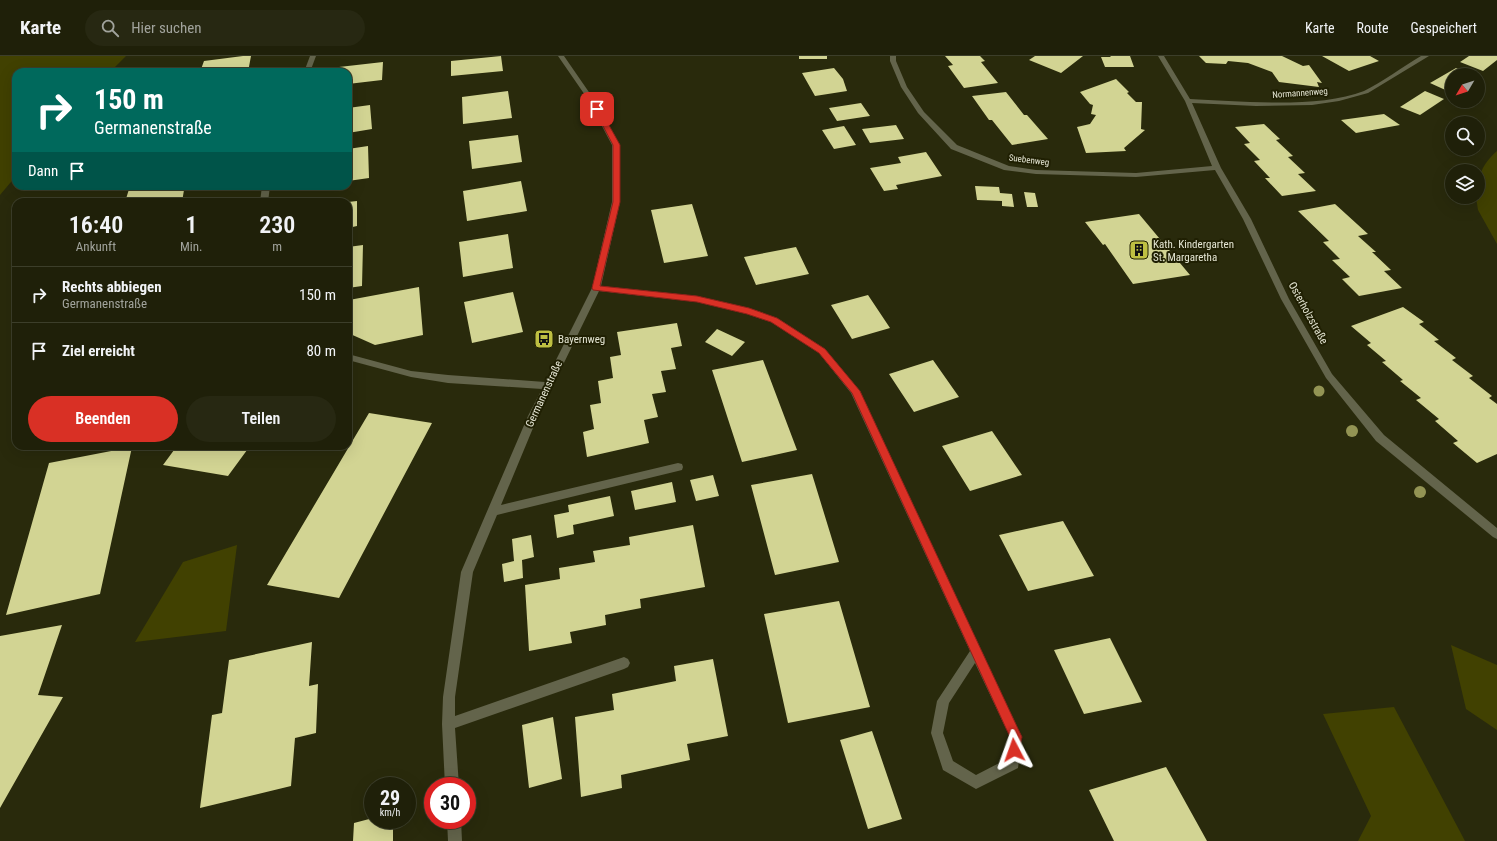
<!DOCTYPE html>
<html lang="de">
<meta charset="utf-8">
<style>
:root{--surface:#1f2009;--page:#272812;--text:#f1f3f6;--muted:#a1a39c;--line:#3c3e2a;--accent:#d93025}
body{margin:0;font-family:"Roboto Condensed",sans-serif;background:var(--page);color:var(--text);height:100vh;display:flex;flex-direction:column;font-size:15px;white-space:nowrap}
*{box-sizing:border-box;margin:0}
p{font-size:13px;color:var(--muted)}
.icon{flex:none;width:22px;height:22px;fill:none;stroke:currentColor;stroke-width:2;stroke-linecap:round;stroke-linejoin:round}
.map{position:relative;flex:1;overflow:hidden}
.details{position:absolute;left:12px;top:142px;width:340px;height:252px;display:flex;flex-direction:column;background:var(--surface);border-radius:12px;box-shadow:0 4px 16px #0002,0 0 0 1px var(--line)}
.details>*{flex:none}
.hud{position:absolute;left:12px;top:12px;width:340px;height:122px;border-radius:12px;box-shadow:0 4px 16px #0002,0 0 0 1px var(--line);background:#00695c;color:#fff;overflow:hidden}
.needle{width:26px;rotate:231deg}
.buttons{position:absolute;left:1445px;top:12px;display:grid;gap:8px}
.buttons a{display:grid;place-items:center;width:40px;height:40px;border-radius:50%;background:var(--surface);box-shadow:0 4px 16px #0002,0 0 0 1px var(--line);font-size:20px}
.speed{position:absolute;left:364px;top:721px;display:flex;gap:8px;font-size:20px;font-weight:700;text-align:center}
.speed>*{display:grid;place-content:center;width:52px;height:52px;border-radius:50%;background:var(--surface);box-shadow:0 4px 16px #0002,0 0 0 1px var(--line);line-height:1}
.speed small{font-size:10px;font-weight:400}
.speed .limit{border:6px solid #d22;background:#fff;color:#111}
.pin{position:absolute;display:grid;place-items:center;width:34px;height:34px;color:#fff;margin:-17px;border-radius:8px;box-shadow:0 2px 6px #0006}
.me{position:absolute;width:44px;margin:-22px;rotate:356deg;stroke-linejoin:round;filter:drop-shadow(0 0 3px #0008)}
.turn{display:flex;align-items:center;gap:14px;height:84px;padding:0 16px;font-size:18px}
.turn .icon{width:52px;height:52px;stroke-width:2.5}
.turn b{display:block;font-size:28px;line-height:34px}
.then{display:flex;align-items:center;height:38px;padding:0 16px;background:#0003;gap:8px;font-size:15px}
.eta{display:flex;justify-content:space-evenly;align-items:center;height:68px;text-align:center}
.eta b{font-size:24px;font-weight:600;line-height:28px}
.cta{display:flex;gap:8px;margin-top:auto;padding:8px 16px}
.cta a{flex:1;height:46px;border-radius:24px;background:var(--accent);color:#fff;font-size:16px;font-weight:600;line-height:46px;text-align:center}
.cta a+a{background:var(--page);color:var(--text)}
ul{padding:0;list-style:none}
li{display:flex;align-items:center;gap:12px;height:56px;padding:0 16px;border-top:1px solid var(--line)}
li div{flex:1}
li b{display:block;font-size:15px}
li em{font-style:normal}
header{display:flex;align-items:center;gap:24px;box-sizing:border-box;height:56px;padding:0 20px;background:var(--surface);border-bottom:1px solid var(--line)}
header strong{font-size:19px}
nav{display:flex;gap:22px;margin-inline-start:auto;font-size:14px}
.search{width:280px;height:36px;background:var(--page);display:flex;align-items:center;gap:10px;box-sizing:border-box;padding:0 14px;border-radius:22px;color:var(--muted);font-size:15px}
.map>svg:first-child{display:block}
</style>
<header>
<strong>Karte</strong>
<div class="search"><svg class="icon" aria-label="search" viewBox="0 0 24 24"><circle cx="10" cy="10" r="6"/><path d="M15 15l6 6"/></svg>Hier suchen</div>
<nav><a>Karte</a><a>Route</a><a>Gespeichert</a></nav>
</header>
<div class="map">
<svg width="1497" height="785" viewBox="0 0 1497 785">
<rect width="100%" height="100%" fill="#292a0c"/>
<path fill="#414101" d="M0,0h126l-16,16h-94v104l-16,19z
M1497,95v93l-19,-34 -2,-13h2c0,-21 3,-32 19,-46z
M237,489l-11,86 -91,11 48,-80z
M1451,589l46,20v65l-31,-21z
M1394,651l71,134h-107l13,-25 -48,-102z"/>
<path fill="#d2d493" d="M243,0h8l-3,16h-48l4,-11z
M501,0l2,15 -52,5v-15z
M799,0h28v3h-28z
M945,0h35l5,5 -4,1 17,21 -34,5 -16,-22 5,-1z
M1035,0h48l-22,17 -32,-13z
M1110,0h20l4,11h-29l-4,-10h10z
M1199,0h83l21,10 6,-1 13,18 -5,-1 2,5 -40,-5 -7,-10 -24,-9 -20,-2 -2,3 -20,-1z
M1322,0h48l9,5 -30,10z
M1469,0h28v4l-14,11 -23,-9z
M383,6l-1,18 -34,4v-12h-9v-5z
M834,12l9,11 4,12 -32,5 -13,-23z
M1456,12l16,7h-20v18l-22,-10z
M1116,23l13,13 -2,1 9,9h6l-1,27 4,1 -21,18 2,3 -40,2 -9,-26 13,-3 6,-9 -5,-1 2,-9 -3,-1 -10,-12z
M508,35l4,27 -49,6 -1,-27z
M1425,35l19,8 -24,16 -20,-8z
M1006,36l18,23h3l21,24 -36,6 -20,-25h-3l-17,-24z
M861,47l9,13 -33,5 -8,-13z
M370,49l2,24 -24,4v-25z
M1384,58l16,11 -44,8 -15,-13z
M1264,68l16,15 -4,1 17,16 -5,1 17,16 -7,1 18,17 -34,5 -17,-18h5l-16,-17 6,-1 -16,-16 6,-1 -15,-16z
M896,69l8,14 -34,4 -8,-14z
M844,70l12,19 -22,4 -12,-19z
M518,79l4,27 -50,7 -3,-28z
M368,90l1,32 -21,3v-32z
M926,96l16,24 -46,9 2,4 -14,2 -14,-23 31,-5 -3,-6z
M521,125l6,30 -60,10 -4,-30z
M130,130h66v2l-12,2 -2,12h-57z
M975,130l24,1 1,6 12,1 2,13 -12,-1v-5l-25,-1z
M1024,136l11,1 3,14h-11z
M357,145v25l-9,2v-26z
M692,148l16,52 -44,7 -13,-53z
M1335,148l33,30 -10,2 18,16h-4l19,18 -7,1 18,17 -43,8 -17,-17 8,-2 -18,-17 8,-1 -17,-17 6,-1 -31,-30z
M1139,158l51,61 -57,9 -28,-40 -2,1 -18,-23z
M508,178l5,34 -50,9 -4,-35z
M363,189l-1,41 -14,2v-41z
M796,191l13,27 -53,11 -12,-28z
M419,231l4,48 -48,10 -27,-12 1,-33z
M513,236l10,40 -51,11 -8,-41z
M868,239l22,33 -38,11 -21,-34z
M1403,251l21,15 -5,2 20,16 -5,1 22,17 -4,2 21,16 -4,2 23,18 -3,2 8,6v50l-20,9 -24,-20 5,-2 -23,-20 4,-2 -23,-19 5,-2 -21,-17 3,-1 -21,-18 4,-1 -19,-16 4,-2 -20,-17z
M677,267l5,23 -11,2 5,21 -15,2 5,21 -14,2 6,23 -14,3 5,23 -62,14 -4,-25 11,-3 -4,-24 11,-2 -3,-22 15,-3 -3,-21 11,-2 -4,-23z
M717,273l28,13 -13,14 -27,-14z
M763,304l34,90 -55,12 -30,-92z
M933,304l26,37 -45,15 -25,-38z
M369,357l63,10 -93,175 -72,-13z
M992,375l30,44 -52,16 -28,-45z
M177,390h73l-22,30 -65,-11z
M132,391l-32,147 -94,21 43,-152z
M812,418l27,88 -64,13 -24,-90z
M713,419l6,21 -23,5 -6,-21z
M672,426l4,20 -41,8 -4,-19z
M610,440l4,20 -41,9 1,9 -17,4 -3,-23 15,-3 -1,-7z
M1063,465l31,55 -66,15 -29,-56z
M693,469l12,62 -65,12 1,9 -36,7 1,10 -36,7 2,11 -43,8 -4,-66 35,-6 -1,-11 36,-6 -2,-11 37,-6 -1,-8z
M531,479l3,22 -12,3 1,18 -19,4 -2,-18 12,-3 -2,-22z
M839,545l31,106 -82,16 -24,-109z
M62,569l-24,70 25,2 -63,111v-172z
M1110,582l32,64 -58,12 -30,-64z
M312,586l-3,44 9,-2 -2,49 -21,5 -4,48 -91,22 12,-93 10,-2 7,-53z
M713,603l15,77 -41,8 3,16 -69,15 1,13 -41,9 -6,-80 39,-7 -2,-16 64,-13 -2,-15z
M553,661l9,62 -33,9 -7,-63z
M872,675l30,88 -34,10 -28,-89z
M1166,711l41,74h-93l-25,-51z
M373,762v2h20v21h-40l1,-18z"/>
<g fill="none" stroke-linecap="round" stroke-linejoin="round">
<path fill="#63644b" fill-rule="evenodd" d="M310,0h6l-6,16h-6z
M558,0h6l29,42 27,47v57l-19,84 96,10 52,12 28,10 48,31 35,42 160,342 2,4 -4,31 -42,21 -33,-19 -12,-37 6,-32 33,-50 -119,-258 -32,-40 -48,-31 -24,-8 -50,-12 -98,-11 -61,125 -37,89 177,-42 4,1 1,3 -1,3 -4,1 -181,44 -24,57 -18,125v19l169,-59 4,2 2,4 -2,4 -4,2 -169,59 4,58h-14l-3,-62 1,-27 18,-125 67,-156 14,-27 -94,-6 -37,-6 -63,-17v-6l63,17 37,4 97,7 47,-94 20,-86v-57l-25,-47zM975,607l35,74 -3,22 -31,16 -23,-14 -10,-28 6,-30z
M890,0h6v5l11,26 17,25 33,33 52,21 27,4 100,3 76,-7 -27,-65 -27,-45h6l26,43c49,2 129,10 174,-8 17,-8 40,-25 57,-35h8l-61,37 -29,8 -27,4 -56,1 -64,-3 29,65 30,51 38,80 43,75 52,61 113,93v11l-4,-2 -117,-96 -50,-63 -45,-79 -38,-80 -28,-49 -79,7 -100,-3 -32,-4 -53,-21 -33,-36 -17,-26 -11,-26z
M262,130h8l-2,16h-8z
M447,764h14l1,21h-14z"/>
</g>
<g fill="#939454">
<circle cx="1319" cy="335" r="5.5"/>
<circle cx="1352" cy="375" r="6"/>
<circle cx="1420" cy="436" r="6"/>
</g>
<path fill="#d93025" stroke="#8d1f18" d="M595,52l5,1 20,36v57l-20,84 97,10 52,12 28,10 48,31 35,42 160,342 2,4 -4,17 -4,2 -4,-2 -1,-4 1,-13 -158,-344 -33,-40 -48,-31 -24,-8 -50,-12 -104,-12 -1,-2 21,-86v-57l-19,-36z"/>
<defs>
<g id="building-square" transform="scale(1)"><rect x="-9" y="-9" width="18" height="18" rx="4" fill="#bebf42" stroke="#202003"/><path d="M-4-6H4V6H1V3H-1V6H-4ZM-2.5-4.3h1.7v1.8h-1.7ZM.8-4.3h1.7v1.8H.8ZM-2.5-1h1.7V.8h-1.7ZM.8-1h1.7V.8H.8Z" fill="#111"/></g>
<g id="bus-square" transform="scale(1)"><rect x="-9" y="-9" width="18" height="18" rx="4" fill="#bebf42" stroke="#202003"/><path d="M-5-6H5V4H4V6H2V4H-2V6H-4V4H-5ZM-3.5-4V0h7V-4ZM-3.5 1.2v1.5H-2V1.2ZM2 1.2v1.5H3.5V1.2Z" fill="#111"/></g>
</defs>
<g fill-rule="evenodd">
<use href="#building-square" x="1139" y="194"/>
<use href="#bus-square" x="544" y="283"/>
</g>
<g text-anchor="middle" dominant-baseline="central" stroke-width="4" stroke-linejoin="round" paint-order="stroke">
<g font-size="9" fill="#e5e6d4" stroke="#202003">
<text transform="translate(1300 37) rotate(-4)">Normannenweg</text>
<text transform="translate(1029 104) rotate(7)">Suebenweg</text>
</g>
<g font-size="11" fill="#e5e6d4" stroke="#202003" text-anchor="start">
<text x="1153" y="188">Kath. Kindergarten<tspan x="1153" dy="13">St. Margaretha</tspan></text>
<text x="558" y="283">Bayernweg</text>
</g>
<g font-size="11" fill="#e5e6d4" stroke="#202003">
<text transform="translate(1308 257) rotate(61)">Osterholzstraße</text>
<text transform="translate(544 338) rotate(-65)">Germanenstraße</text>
</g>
</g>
</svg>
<div class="buttons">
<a><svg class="needle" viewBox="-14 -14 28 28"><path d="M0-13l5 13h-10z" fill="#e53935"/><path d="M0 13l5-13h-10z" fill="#a1a39c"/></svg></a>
<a><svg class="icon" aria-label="search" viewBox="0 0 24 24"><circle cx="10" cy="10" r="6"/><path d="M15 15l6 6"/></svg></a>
<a><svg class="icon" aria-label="layers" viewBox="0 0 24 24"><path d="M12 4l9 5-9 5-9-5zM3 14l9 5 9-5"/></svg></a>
</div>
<div class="speed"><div>29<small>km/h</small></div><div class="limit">30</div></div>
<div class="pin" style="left:597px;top:53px;background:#d93025"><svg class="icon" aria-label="arrive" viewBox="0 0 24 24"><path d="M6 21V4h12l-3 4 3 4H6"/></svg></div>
<svg class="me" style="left:1014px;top:694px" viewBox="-20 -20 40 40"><path d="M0-17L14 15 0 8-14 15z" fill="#d93025" stroke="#fff" stroke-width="4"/></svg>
<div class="hud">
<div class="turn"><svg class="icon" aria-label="right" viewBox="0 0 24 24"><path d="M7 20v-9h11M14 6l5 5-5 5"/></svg><div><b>150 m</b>Germanenstraße</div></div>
<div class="then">Dann<svg class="icon" aria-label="arrive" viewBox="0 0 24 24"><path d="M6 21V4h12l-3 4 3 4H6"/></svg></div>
</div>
<section class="details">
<div class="eta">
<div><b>16:40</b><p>Ankunft</p></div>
<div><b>1</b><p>Min.</p></div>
<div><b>230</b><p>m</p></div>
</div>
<ul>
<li><svg class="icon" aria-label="right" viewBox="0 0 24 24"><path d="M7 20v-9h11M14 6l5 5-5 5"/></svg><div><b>Rechts abbiegen</b><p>Germanenstraße</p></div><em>150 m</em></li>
<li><svg class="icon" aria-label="arrive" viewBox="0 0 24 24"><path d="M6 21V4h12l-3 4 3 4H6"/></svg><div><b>Ziel erreicht</b></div><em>80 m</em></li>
</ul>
<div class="cta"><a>Beenden</a><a>Teilen</a></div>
</section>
</div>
